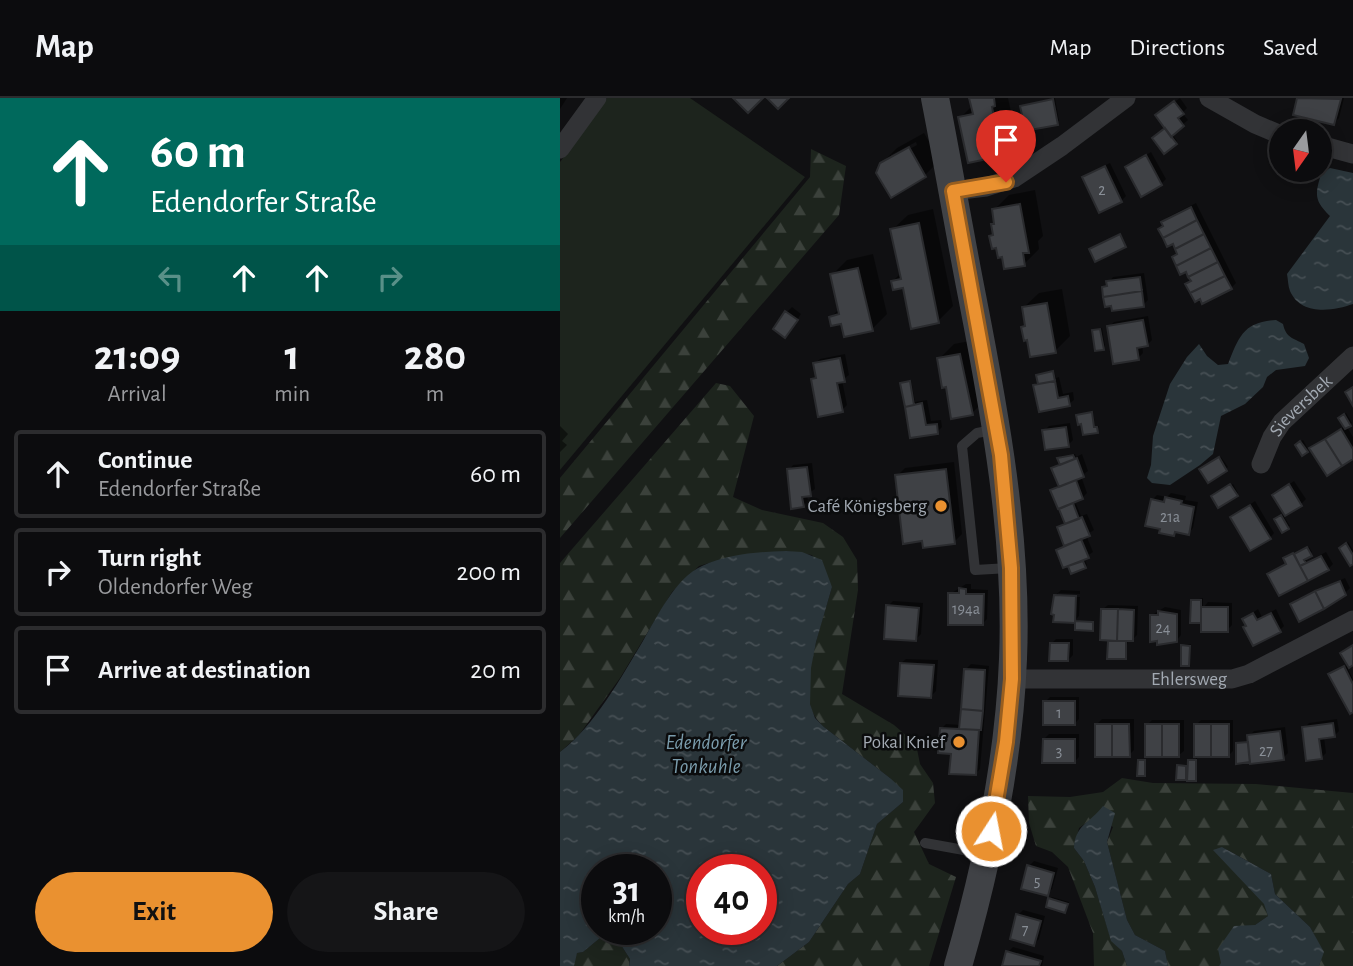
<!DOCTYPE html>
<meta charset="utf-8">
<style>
:root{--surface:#0c0c0e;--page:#151517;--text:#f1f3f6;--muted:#9a9b9e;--line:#2c2c2e;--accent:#ea9130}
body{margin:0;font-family:"Alegreya Sans",sans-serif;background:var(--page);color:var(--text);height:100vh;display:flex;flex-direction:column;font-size:26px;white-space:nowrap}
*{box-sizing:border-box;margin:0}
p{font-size:23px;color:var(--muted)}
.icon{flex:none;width:38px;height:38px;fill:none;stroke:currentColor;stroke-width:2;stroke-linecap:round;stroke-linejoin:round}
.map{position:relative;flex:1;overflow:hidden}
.panel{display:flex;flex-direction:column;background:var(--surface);width:560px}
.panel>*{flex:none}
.guide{background:#00695c;color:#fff;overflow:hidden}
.needle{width:46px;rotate:194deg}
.buttons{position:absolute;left:709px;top:21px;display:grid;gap:14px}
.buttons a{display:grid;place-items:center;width:63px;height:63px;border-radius:50%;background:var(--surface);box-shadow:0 4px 18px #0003,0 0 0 2px var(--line);font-size:35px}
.speed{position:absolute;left:21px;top:756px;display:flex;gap:14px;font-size:35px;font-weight:700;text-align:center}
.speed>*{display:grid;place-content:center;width:91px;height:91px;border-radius:50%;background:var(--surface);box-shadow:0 4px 18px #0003,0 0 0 2px var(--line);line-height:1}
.speed small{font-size:18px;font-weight:400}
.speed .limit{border:10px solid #d22;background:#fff;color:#111}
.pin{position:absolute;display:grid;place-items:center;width:60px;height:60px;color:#fff;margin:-72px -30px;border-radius:50% 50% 50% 0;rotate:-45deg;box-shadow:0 0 7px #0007}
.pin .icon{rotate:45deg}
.me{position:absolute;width:77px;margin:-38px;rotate:11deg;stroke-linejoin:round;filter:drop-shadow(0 0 5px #0008)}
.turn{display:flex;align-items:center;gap:24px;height:147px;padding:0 35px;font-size:32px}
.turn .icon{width:91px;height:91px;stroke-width:2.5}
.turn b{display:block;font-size:49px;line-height:60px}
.lanes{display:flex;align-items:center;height:66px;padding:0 35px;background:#0003;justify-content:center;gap:35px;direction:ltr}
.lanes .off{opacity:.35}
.eta{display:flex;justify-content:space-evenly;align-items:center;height:119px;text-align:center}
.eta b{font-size:42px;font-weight:700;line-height:49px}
.button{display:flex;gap:14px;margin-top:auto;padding:14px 35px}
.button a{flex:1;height:80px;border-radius:42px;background:var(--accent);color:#111;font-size:28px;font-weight:700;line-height:80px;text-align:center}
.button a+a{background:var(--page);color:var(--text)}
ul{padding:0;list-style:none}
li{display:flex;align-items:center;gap:21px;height:88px;margin:0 14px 10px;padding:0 21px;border:4px solid var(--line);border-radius:7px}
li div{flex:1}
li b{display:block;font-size:26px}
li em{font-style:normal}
header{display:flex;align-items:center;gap:42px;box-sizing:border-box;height:98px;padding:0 35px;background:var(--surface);border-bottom:2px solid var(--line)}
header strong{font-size:33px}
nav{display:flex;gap:38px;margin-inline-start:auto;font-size:24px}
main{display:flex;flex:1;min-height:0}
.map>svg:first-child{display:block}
</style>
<header>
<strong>Map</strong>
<nav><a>Map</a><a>Directions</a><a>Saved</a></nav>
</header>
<main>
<section class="panel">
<div class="guide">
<div class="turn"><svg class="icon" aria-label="ahead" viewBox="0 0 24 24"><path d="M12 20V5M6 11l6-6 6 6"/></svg><div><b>60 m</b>Edendorfer Straße</div></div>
<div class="lanes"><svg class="icon off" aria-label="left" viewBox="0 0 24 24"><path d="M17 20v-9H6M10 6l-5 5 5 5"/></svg><svg class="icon" aria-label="ahead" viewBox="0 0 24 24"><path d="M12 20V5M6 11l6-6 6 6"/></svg><svg class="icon" aria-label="ahead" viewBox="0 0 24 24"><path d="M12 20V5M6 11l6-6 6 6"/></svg><svg class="icon off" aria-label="right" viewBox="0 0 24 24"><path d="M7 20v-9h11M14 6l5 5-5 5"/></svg></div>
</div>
<div class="eta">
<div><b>21:09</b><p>Arrival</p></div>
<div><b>1</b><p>min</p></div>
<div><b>280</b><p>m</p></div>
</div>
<ul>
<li><svg class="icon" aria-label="ahead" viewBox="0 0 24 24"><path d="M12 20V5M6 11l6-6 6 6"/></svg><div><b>Continue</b><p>Edendorfer Straße</p></div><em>60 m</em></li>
<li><svg class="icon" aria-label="right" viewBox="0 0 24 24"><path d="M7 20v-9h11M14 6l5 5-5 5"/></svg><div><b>Turn right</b><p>Oldendorfer Weg</p></div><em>200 m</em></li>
<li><svg class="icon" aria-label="arrive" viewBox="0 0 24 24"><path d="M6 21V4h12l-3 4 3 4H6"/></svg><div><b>Arrive at destination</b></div><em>20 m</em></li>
</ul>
<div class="button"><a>Exit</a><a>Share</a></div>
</section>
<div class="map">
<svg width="793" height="868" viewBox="0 0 793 868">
<defs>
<pattern id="forest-firs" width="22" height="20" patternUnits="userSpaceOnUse" patternTransform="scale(1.75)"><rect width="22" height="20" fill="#1d241d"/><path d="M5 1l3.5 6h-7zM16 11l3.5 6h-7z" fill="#3b413b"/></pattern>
<pattern id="water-ripples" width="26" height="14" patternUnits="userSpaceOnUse" patternTransform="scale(1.75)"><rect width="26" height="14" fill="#2a353a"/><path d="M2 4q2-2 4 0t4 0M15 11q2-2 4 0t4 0" fill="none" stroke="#464f54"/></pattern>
</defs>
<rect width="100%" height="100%" fill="#101012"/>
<path fill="#1d241d" d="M47,0h83l115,79 -245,293v-308z"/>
<path fill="url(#forest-firs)" d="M251,51l35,17 -7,49 -279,323v-60l250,-301z
M156,285l14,3 24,30 -21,81 29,13 61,13 20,14 14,23 1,30 -16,104 52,31 22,19 4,20 13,19 2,20 -21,29 15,32 27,13 -27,89h-152l32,-24 39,-58 12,-10 17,-50 26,-22 -13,-24 -66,-51c-7,-7 -12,-13 -14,-23 -6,-34 13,-84 22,-117l-20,-32 -26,-4 -74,11 -13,4 -27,26 -52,86 -41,57 -19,17v-189z
M562,680l31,5 103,1 97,9v173h-34l4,-14 -13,-25 -35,-33 -4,-20 -49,-27 43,57 3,12 -13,9 -36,41h-51l-3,-15 -30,-16 -8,-15 -20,-78 6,-15 -17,-11 -17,12 -5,20 10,13 11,26 16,53 11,11 5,15h-33l-1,-33 -25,-66 -16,-15 -16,-6 -7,-23 -1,-27 42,1 33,-5z
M40,840l21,7 9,14 -1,7h-55l-1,-5 4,-8 6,-1z"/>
<path fill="url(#water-ripples)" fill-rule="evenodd" d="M770,70l23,5v131c-20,7 -52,12 -63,-13 -2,-5 -2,-12 -3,-17l43,-58c-16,-16 -15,-21 -9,-42z
M716,222l7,4c3,14 10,14 21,20l5,14 -4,8 -29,4 -9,7 -4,10 -18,17 -24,12 -8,38 -13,11 -30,20 -18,-2 -5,-5 4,-13 2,-29 17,-52 17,-27 12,-13 8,12 11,9 10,-1c11,-27 15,-42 48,-44z
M226,453l16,1 20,8 10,27 -16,55 -5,26 -1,36 5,14 9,9 66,51 13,12v12l-26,22 -17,50 -12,10 -39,58 -32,24h-148l1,-7 -9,-14 -21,-7 -17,14 -6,1 -3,13h-14v-214c34,-25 62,-76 83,-111 14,-24 33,-64 59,-75 26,-12 55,-14 84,-15zM37,772h59v59h-59zM142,772h59v59h-59z
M543,708l12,7 -8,29 20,78 8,15 30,16 3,15h-41l-5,-15 -11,-10 -16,-54 -11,-26 -10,-13c1,-23 16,-25 29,-42z
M662,749l49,27 4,20 35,33 14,25 -5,14h-100l2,-3 -3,-14 16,-23 21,-1 13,-9 -4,-12 -51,-54z"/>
<path fill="#0007" fill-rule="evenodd" d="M0,0h7l-7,11z
M411,0h37l4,19 11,-3 -1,-7 2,-2 31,-7 4,23 -44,10 1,8 -15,15 -41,-36 13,-13z
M620,0l7,10 -5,5 6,7 -16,14 5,7 -13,11 3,-24 -5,-17z
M739,0h45l-5,20 -5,5 -39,-10z
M364,35l16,27 -15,15 -34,20 -10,-31 16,-16zM356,44l1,3 -26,14v-4z
M591,54l15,27 -5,5 -34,-17z
M550,65l16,33 -5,5 -37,-23 5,-5z
M475,92l8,46 -5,5 1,8 -15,15 -20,-9 -13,-19 3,-3 -1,-8 3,-3 -2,-12 15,-15z
M636,105l40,80 -5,5 -39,-8 -5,-10 -13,-13 5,-5 -16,-30 5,-5z
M373,111l20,97 -15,15 -34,-35 -11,-5 8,-8 -9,-43 16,-15z
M313,156l14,60 -15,15 -41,-12 9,-9 -8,-33 15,-15z
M584,175l4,27 -5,5 -39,-17 9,-11z
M502,191l8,47 -15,15 -32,-24 3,-3 -3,-16 16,-15z
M232,209l9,7 -11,17 -3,-19z
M588,218l4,24 -5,5h-5l1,8 -5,5 -29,-31 5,-5z
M542,230l3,18 -2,2 -10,-17z
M415,242l12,58 -15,15 -25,-28 -8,-26 15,-15z
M285,256l4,21 -7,5 5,25 -5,5 -29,-30 4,-4 -2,-12 5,-5z
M494,273l2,7 3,-1 4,17 10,-2 1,8 -5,4 -34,-18 4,-4 -1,-6 2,-2z
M351,282l4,22 12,-2 4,21 10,-1 1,7 -5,5 -26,4 -9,-52z
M533,313l2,15h4l-2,5 -19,-16z
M786,315l6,10 -5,4 6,10v20l-41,-9 33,-22 -3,-10z
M510,325l3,17 -5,5 -24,-14 5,-5z
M0,328l8,8 -6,7 5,4 -7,7z
M743,342l5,9 -1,2 -10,-6z
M515,356l1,3 6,-3 6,17 -7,5 6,17 -5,5 -21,8v3l-9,-18 8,-6 -7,-16 8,-6 -2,-5 2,-2z
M661,359l7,10 -19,13 -6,-12z
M394,364l8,72 -8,8 -57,-66 8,-8z
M252,365l3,26 -8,5 1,7 -5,5 -14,-36 4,-5z
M734,383l12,18 -5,5 -18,11 7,11 -2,1 -10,-9 7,-5 -11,-18z
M673,386l5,9 -2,2h-21z
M611,395l15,3 -1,4 13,2 -5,26 -5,5 -11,-2 -4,3 -21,-34 5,-5 10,2z
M695,403l19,32 -4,5 -38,-21z
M516,406l5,12 6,-2 7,16 -8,5 7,17 -9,6 3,7 -2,2 -13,5 -14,-22 7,-6 -6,-16 3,-4v3l14,-5 -15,-12z
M788,444l5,8v12l-10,-16z
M749,449l3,5 -7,5 2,5 19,-10 7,12 -5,5 -48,25 -11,-20 18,-11 -2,-5 5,-4z
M785,480l5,10 -5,5 -53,11 5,-5z
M406,486h5v5l17,1 -1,29 -5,5 -32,-30z
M501,492l19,1v3l-22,-1z
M498,495v4h22l-1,19 -5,5 -18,-26z
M643,500v10l5,-6 24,1v22l-5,5 -24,-9 -11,-20z
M333,503l30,2 -2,31 -5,5 -28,-33z
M548,507l30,1 -1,29 -5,5 -4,-1 -3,19 -15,-17 2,-2 -9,-30z
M605,509l16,3v25l-5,6 -24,-26z
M698,511l4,8 14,-8 8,17 -4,4 -32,-5 -4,-6z
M517,522l17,1v6l-2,2 -16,-1z
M496,541h17v16l-5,5 -17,-16z
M625,546h6l-3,20 -5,-18z
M346,561l32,1 -2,31 -5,5 -30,-33z
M793,565l-6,4 6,12v31l-20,-37z
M411,566l18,2 -9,103 -5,5 -23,-22 -10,-24 4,-4 15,1 5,-56z
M490,599h29v22l-5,5 -29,-22z
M542,621h32v31l-5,5 -32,-31z
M777,621l2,12 -5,5 -10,1 2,16 -5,5 -17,-30 5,-5z
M592,622h32v31l-5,4 -32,-30z
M641,622h32v31l-5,5h-31v21l-2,2h-17v-13l11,-2 2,-5h5v-34z
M725,629l3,26 -5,5 -46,-14 12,-3v-5l5,-5z
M489,636h30v23l-5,5 -30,-23z
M474,763l24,7 -6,21 -5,5 -18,-28z
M492,799l17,5 -2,7 -2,2 -15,-12z
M463,812l22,6 -6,23 -5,5 -16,-29z
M453,849l31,9 -2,10h-38l4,-14z"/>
<path fill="#3f4145" stroke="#2a2b2e" stroke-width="2" d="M173,0h30l-15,15z
M207,0h22l-11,11z
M409,0h25l1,8 -3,1 10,49 -34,7 -10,-46 15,-3z
M737,0l44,1 -7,26 -41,-10z
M493,1l5,26 -45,8 -3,-15 12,-3 -2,-9z
M614,3l10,13 -6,4 6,8 -13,11 -16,-22z
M605,30l12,16 -13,10 -12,-16z
M349,49l17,30 -35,21 -15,-25 4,-10z
M586,57l16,30 -21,12 -16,-30z
M545,68l17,36 -23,11 -17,-36z
M460,106l9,49h-6l2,13 -21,3 -2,-12 -4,1 -2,-10 -4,1 -3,-13 4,-1 -2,-11h3l-2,-15z
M631,109l6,13 -34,18 -5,-9 5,-3 -2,-4z
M637,122l7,14 -29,15 -2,-5 -6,3 -4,-9z
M359,125l20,100 -28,6 -8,-41 -10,2 -2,-9 10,-2 -11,-50z
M560,136l6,13 -31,15 -6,-13z
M644,136l7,14 -35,18 -4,-9 5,-3 -2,-5z
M651,150l7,14 -30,15 -2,-5 -6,3 -4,-9z
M658,164l7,14 -35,17 -5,-9 6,-3 -3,-4z
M298,170l15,63 -29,6 -3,-13 -10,2 -2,-9 10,-3 -9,-40z
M665,178l7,13 -30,15 -2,-5 -5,3 -5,-9z
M580,179l2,14 -39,6 -1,-10 5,-1 -1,-5z
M582,193l2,16 -32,4 -1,-5 -6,1 -2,-10z
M487,205l9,50 -26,4 -3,-17 -3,1 -3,-14 4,-1 -3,-19z
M225,213l13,9 -13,18 -12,-9z
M583,222l5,26 -11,2 2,12 -26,4 -6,-38z
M540,231l4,21 -9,1 -3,-21z
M400,256l13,61 -22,4 -5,-32 -4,1 -5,-30z
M280,260l5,24 -8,1 6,29 -25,5 -7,-38 5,-1 -3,-15z
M493,273l2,10 -17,3 -2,-9z
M350,283l4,24 -9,2 -5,-24z
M495,283l3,17 10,-2 2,10 -31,6 -6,-27z
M793,289v19l-8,-14z
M362,305l4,22 11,-1 1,10 -28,4 -5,-31z
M532,314l2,15h3l1,6 -15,2 -2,-11 -3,1 -2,-10z
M784,316l7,12 -6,3 -7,-11z
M506,329l3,20 -24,3 -3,-20z
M781,331l12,20v10l-11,7 -17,-27z
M765,341l17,27 -15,10 -18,-28z
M740,343l8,11 -6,4 -7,-11z
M513,357l2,4 -15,6 -3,-7z
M659,359l8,14 -19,12 -9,-14z
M517,360l7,19 -25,10 -8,-19z
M247,369l4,29 -9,1 2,10 -13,2 -4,-40z
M386,371l9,75 -32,4 -1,-7 -19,3 -8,-69z
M516,382l7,19 -25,10 -8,-19z
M670,386l8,12 -20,12 -7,-12z
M729,386l13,22 -17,10 -13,-21z
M605,399l17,4 -1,3 13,3 -5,28 -14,-3 -1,4 -15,-3 1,-4 -15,-3 6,-27 13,3z
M513,405l6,16 -14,5 -6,-15z
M690,407l21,34 -21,12 -20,-34z
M721,417l8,14 -7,4 -8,-14z
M522,419l8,19 -26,10 -7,-19z
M521,441l8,19 -26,10 -7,-18z
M786,445l7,12v9l-3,2 -11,-18z
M747,449l5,9 -8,4 2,3 -6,3 -6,-12z
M733,455l15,28 -29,15 -12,-22 19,-10 -3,-6z
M761,458l8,14 -21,11 -8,-15z
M523,463l3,7 -15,6 -3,-8z
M780,483l6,14 -22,14 -9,-18z
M399,490l7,1v5h18l-1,31h-35v-32h11z
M755,493l9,18 -25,13 -9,-18z
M494,497l22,1 -1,27 -22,-1 1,-7 -3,-1z
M631,502h10v23h-11z
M326,507l33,3 -3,33 -32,-2z
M641,509h27v25h-27z
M541,511h17l-1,32 -17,-1z
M558,511l16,1 -1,31h-16z
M598,513l19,3v28l-20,3v-4l-7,1v-27h8z
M693,515l4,7 14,-7 10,19 -28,14 -10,-19 3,-1 -4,-7z
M515,523l18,1v9l-18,-1z
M548,543h18v18h-19z
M490,545h19l-1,18h-19z
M621,547l9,1 -1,20h-8z
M793,547v20l-4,3 -9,-15z
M340,565l34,2 -3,33 -33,-2z
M784,568l9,18v28l-3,2 -22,-40z
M404,571l21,1 -2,41 -22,-2z
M483,603h32v24h-32z
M401,611l22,2 -2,19 -22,-1z
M773,625l2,14 -16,2 3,20 -16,2 -4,-34z
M535,626h17v33h-17z
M552,626h17l1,33h-18z
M585,626h17v33h-17z
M602,626h17v33h-17z
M634,626h17v33h-17z
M651,626h18v33h-18z
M380,630l39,2 -3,45 -27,-1 2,-20 -13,-1z
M720,633l4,29 -34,4 -3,-29z
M483,641h32v24h-33z
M688,644l2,20 -14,2v-21z
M578,662h7v16h-8z
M628,662h8v21h-9z
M617,667l9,1v14h-10z
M467,767l27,8 -6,23 -27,-7z
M488,800l20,6 -3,9 -19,-6z
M456,816l25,7 -7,25 -24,-7z
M446,853l35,10 -2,5h-37z"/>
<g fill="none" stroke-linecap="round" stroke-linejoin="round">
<path stroke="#323336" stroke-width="10" d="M433,332l-16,3 -15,13 13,124 34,-2
M365,745l61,11"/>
<g stroke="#323336" stroke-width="19">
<path d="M649,0l46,26 26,11"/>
<path d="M760,47l33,9"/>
<path d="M0,51l37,-51"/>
<path d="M393,93l33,-4 28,-9 48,-32 64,-48"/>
<path id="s1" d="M701,366l11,-27 10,-15 71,-66"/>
<path id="s2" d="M452,581h220l17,-5 104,-54"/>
</g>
<path stroke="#404246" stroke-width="28" d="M375,0c13,66 24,132 37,198 23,118 46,242 41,363 -4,104 -26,207 -55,307"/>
</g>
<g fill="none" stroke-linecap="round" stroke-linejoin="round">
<g stroke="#985e1f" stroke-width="18">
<path id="route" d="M431,733l15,-89 6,-63 -1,-111 -10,-113 -48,-264 53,-9"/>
</g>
<use href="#route" stroke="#ea9130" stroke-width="12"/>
</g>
<g fill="#ea9130" stroke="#0b0c0d" stroke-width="2.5">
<circle cx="381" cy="408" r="7"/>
<circle cx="399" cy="644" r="7"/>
</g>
<g text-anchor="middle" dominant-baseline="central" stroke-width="5" stroke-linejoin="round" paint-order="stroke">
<g font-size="16" fill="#898f97">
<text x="542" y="92">2</text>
<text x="610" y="419">21a</text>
<text x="406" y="511">194a</text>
<text x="603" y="530">24</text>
<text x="499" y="615">1</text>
<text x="499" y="653">3</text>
<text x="706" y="653">27</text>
<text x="477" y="783">5</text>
<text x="465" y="832">7</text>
</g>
<g font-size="19" fill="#a2a9b2" stroke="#0b0c0d">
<text stroke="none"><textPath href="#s1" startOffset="72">Sieversbek</textPath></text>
<text stroke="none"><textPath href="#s2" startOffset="177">Ehlersweg</textPath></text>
</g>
<g font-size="19" fill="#a2a9b2" stroke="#0b0c0d" text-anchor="end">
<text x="367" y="408">Café Königsberg</text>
<text x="385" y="644">Pokal Knief</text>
</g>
<g font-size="21" font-style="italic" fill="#7a9cac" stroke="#0b0c0d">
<text x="146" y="644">Edendorfer<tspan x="146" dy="24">Tonkuhle</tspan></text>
</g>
</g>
</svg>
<div class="buttons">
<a><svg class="needle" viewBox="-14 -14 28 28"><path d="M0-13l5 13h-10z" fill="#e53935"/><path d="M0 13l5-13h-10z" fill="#9a9b9e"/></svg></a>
</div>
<div class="speed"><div>31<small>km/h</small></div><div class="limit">40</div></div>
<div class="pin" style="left:446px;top:84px;background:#d93025"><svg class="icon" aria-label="arrive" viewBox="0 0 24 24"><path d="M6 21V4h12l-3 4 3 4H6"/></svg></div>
<svg class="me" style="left:431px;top:733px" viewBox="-20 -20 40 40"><circle r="17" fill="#ea9130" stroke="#fff" stroke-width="3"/><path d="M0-11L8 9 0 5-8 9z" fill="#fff"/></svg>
</div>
</main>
